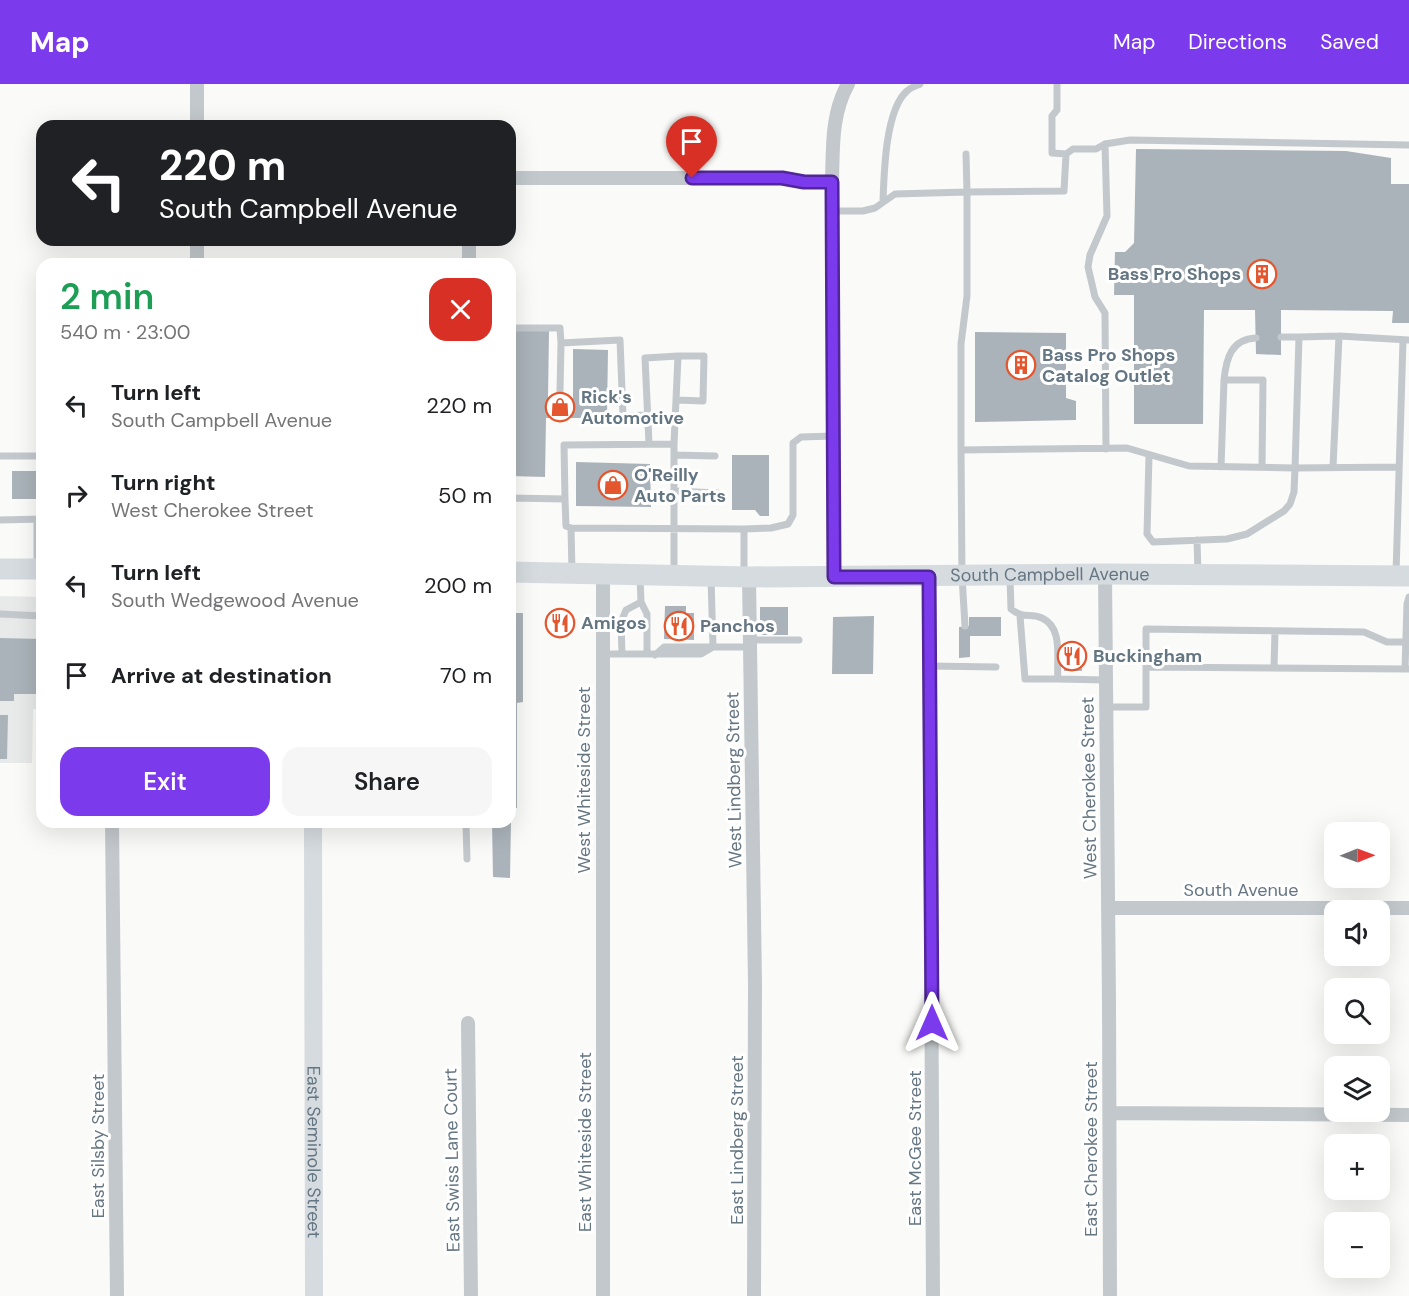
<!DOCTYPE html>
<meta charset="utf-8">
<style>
:root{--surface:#fff;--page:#f6f6f6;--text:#202124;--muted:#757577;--accent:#7c3aed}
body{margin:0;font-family:"DM Sans",sans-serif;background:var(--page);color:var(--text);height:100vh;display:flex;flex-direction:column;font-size:22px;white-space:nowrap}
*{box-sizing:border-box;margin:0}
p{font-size:20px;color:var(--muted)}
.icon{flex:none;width:33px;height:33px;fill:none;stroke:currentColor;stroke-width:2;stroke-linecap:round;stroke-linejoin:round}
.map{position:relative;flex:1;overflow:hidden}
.sheet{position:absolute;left:36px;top:174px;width:480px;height:570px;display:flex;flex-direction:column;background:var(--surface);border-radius:18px;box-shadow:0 6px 24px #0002}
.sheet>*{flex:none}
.top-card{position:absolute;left:36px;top:36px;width:480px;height:126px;border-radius:18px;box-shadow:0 6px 24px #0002;background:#202124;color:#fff;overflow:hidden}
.needle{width:39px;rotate:89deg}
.fabs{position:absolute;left:1324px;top:738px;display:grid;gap:12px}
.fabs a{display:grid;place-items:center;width:66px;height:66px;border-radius:12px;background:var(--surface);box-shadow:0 6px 24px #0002;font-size:30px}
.pin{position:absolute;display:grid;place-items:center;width:51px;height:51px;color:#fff;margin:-62px -26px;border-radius:50% 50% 50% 0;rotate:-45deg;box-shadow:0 0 6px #0007}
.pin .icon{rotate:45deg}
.me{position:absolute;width:66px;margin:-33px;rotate:0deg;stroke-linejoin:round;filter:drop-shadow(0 0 4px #0008)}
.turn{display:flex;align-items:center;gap:21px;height:126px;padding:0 24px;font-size:27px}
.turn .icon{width:78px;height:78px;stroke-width:2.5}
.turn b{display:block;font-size:42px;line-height:51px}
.round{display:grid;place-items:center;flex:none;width:63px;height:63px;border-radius:18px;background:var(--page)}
.summary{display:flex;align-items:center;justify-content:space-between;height:102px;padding:0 24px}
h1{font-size:36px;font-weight:600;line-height:45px;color:#1e9e55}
.button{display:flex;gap:12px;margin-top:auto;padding:12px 24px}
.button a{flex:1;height:69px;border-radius:18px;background:var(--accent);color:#fff;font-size:24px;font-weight:600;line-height:69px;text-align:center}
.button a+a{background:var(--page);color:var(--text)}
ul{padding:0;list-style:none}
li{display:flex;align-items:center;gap:18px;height:90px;padding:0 24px}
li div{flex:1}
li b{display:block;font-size:22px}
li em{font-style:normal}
header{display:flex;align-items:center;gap:36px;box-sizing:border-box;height:84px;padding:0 30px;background:var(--accent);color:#fff}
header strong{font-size:28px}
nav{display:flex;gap:33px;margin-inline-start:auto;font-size:21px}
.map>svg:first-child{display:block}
</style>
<header>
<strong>Map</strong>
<nav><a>Map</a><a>Directions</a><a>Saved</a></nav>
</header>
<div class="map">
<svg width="1409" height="1212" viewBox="0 0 1409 1212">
<rect width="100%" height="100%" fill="#fafaf8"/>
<path fill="#e8e9e9" d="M0,512l42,1v112h-9l-1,54h-32z"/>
<path fill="#aab3b9" d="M1136,65l210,2 45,7v26h18v139h-17l1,-12 -112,-1v45l-25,-1 -1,-44h-51l-1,114h-69v-129h-20l1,-43h10l9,-9z
M511,247h38l-1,67h25v-49l35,1 -1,65 -24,3h-37l-1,59 -35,-1v-59h3v-29h-3z
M975,248l91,1v65l10,3v19l-101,2z
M732,371h37v61h-9l-5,-6h-23z
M576,378l74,2 1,43 -75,-1z
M12,387h30v28h-30z
M665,522h21v7h8v27l-30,-1z
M760,523h28v28h-28z
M510,529h13v89l-6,1v105h-7z
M874,532l-1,58h-41l1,-57z
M969,533h32v19h-31v21l-11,1v-31l10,-1z
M0,554l42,1v55h-28v7h-14z
M1064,563h17l1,24h-18z
M0,631h8l-1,44h-7z
M492,738h19l-1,56 -17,-1z"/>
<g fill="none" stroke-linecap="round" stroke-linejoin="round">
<path stroke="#c3c8cc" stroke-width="7" d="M1057,0v26l-5,6v37l14,1 7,-5h23l9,-5 2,72 -17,39 -2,12 7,30 10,16 1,136
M1105,60l25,-4 279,5
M966,70l1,38 97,-1 2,-37
M883,118c1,-27 2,-92 24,-111 3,-3 9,-5 13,-7
M832,127h31l12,-3 20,-14 72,-2v104l-6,48v106
M510,244h50l1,15 59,-3 3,76 25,-1
M1281,253h18
M1224,296c2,-21 7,-41 32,-42
M560,307l1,-48
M649,360l-4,-86 33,-2
M674,360l4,-88h26l-1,45 -26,-1
M674,371l41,1
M1149,371l-2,79 6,8 74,-3 20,-5 37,-23 6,-7 4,-12 1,-24 104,-1
M0,372h42
M1221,383l3,-87h39l-1,87
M1333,383l6,-131
M674,407l43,2
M510,414l55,1 1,27 5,2 173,1v47
M565,415l-1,-54 110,-1v128
M0,436l42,-1
M571,444l1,43
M744,445l27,-1 17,-4 5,-9v-72l8,-6 32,-1
M511,452v-38
M1197,456l1,34
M37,483v-47
M1396,490l7,-234
M640,493l1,25 6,12v40
M1010,494l1,31c14,11 19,3 31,9 22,10 14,42 16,61l48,1
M0,530l42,2
M1020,532l5,63h33
M965,542l-3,-50 -1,-126 166,-2 62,18 106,2 4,-131 40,-1 70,4
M750,556h49
M603,570h98l12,-7 -2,-69
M622,570l-1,-32 5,-12 15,-8
M655,571l9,-8h86
M929,582l67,1
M1146,583l263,2
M1274,584l1,-37
M1405,585l2,-65 2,-7
M1106,623h40v-78l218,3 23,10h22
M466,738l1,37"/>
<path stroke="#c3c8cc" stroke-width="14" d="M197,42v-42
M510,94h272l22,4h28
M469,156v24
M197,180v-24
M603,489v723
M1105,490l4,428 1,294
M749,493l6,407 -1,312
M834,493l-2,-395c1,-33 -1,-68 16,-98
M929,493l4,719
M112,738l5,474
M1108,824h301
M468,939l3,273
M1110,1029l299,2"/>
<path stroke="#d6dbdf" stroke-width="18" id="s1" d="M313,738l1,474"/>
<g stroke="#d6dbdf" stroke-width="21">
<path d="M0,485h42"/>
<path id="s2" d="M510,488l239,5 356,-3 304,2"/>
</g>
</g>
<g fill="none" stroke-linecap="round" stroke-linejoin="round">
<g stroke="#51269a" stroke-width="15">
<path id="route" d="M692,94h90l22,4h28l2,395h95l3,446"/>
</g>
<use href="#route" stroke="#7c3aed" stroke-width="10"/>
</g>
<defs>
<g id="building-ring" transform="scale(1.5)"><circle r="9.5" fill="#fff" stroke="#e4572e" stroke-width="1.5"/><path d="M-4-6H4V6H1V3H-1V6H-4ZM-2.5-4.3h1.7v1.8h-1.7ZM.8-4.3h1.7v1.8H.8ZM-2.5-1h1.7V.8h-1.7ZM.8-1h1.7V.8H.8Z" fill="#e4572e"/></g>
<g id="shop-ring" transform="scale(1.5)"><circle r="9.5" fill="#fff" stroke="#e4572e" stroke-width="1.5"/><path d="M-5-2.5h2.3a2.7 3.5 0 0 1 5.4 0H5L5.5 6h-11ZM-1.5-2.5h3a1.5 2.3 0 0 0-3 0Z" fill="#e4572e"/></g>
<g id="restaurant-ring" transform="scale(1.5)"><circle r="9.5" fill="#fff" stroke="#e4572e" stroke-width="1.5"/><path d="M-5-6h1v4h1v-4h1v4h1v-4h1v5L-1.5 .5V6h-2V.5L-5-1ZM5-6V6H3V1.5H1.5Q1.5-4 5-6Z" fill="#e4572e"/></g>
</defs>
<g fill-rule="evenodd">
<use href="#building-ring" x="1262" y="190"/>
<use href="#building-ring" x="1021" y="281"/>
<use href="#shop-ring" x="560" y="323"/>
<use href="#shop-ring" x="613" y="401"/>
<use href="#restaurant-ring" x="560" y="539"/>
<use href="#restaurant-ring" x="679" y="542"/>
<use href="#restaurant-ring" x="1072" y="572"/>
</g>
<g text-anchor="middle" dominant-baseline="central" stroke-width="6" stroke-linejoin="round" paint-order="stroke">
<g font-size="18" font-weight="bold" fill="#657683" stroke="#fff" text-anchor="start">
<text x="1241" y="190" text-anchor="end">Bass Pro Shops</text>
<text x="1042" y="271">Bass Pro Shops<tspan x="1042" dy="21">Catalog Outlet</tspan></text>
<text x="581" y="313">Rick's<tspan x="581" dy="21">Automotive</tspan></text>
<text x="634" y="391">O'Reilly<tspan x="634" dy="21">Auto Parts</tspan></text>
<text x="581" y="539">Amigos</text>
<text x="700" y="542">Panchos</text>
<text x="1093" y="572">Buckingham</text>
</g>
<g font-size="18" fill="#657683" stroke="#fff">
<text stroke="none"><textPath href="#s2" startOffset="540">South Campbell Avenue</textPath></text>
<text transform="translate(584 696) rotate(-90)">West Whiteside Street</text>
<text transform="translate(734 696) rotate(-91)">West Lindberg Street</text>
<text transform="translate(1089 704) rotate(-91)">West Cherokee Street</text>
<text x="1241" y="806">South Avenue</text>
<text transform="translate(737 1056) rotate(-90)">East Lindberg Street</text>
<text transform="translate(585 1058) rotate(-90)">East Whiteside Street</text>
<text transform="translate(98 1062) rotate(-90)">East Silsby Street</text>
<text transform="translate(915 1064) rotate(-90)">East McGee Street</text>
<text transform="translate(1091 1065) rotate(-90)">East Cherokee Street</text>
<text stroke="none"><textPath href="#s1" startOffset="330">East Seminole Street</textPath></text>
<text transform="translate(452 1076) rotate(-91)">East Swiss Lane Court</text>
</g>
</g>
</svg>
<div class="fabs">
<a><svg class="needle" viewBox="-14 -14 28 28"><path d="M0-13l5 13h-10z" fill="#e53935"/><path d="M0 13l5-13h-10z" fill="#757577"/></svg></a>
<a><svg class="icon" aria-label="sound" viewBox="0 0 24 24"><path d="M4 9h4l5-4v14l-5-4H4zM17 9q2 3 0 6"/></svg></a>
<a><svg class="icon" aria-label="search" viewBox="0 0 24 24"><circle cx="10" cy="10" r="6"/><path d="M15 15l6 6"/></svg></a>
<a><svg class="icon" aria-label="layers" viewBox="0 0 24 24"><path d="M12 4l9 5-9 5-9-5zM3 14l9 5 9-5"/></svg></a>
<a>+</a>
<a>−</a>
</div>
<div class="pin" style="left:692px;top:94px;background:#d93025"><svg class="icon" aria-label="arrive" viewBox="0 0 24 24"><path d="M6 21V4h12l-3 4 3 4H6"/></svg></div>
<svg class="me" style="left:932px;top:939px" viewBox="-20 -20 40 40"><path d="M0-17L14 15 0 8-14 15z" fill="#7c3aed" stroke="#fff" stroke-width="4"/></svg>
<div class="top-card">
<div class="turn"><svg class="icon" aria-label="left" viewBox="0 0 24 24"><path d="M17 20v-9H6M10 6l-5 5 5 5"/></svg><div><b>220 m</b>South Campbell Avenue</div></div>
</div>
<section class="sheet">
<div class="summary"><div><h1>2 min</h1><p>540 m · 23:00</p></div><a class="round" style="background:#d93025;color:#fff"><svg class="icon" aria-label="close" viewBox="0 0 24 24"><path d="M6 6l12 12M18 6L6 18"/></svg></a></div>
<ul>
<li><svg class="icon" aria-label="left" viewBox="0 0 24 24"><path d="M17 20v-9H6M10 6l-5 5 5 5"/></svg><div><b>Turn left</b><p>South Campbell Avenue</p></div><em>220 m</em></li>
<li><svg class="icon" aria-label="right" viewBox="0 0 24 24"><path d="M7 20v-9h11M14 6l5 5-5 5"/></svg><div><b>Turn right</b><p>West Cherokee Street</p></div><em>50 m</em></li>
<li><svg class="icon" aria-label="left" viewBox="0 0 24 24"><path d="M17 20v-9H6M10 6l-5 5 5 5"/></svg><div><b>Turn left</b><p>South Wedgewood Avenue</p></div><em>200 m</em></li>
<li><svg class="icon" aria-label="arrive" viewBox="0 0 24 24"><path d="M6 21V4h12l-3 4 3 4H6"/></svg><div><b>Arrive at destination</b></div><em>70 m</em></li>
</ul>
<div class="button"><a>Exit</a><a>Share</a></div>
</section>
</div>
